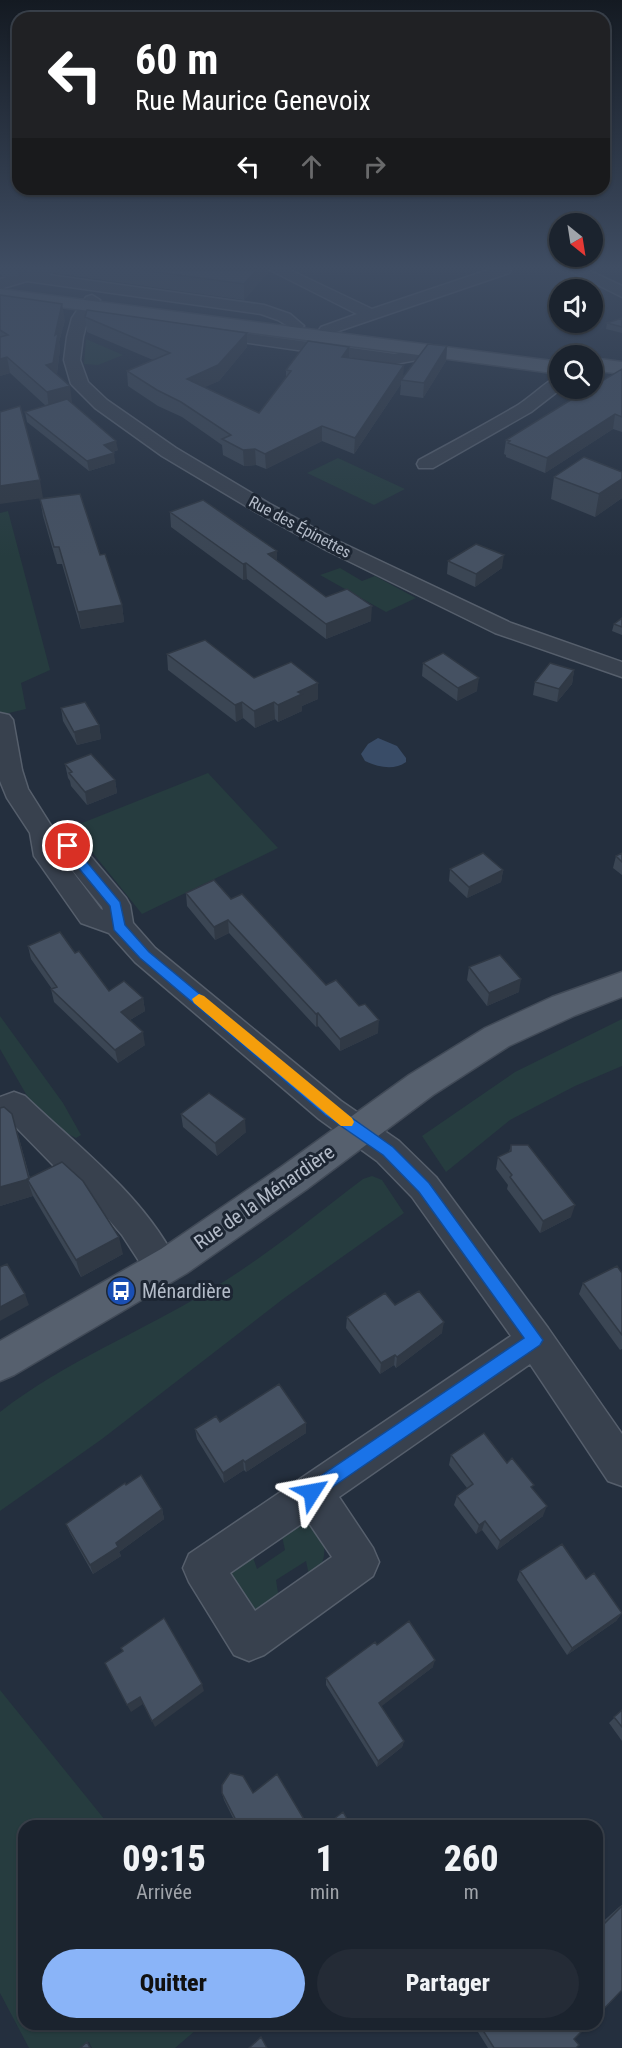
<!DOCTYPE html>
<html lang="fr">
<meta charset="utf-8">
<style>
:root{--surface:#1b232e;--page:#242b36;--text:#f1f3f6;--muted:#a0a4aa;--line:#39404a;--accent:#8ab4f8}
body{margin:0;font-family:"Roboto Condensed",sans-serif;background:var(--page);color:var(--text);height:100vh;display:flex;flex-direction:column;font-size:22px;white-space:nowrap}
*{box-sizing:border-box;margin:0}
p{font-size:20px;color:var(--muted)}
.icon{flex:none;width:33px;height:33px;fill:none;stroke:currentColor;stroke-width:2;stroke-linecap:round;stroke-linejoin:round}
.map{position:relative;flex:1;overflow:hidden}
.drawer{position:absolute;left:18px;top:1820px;width:585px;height:210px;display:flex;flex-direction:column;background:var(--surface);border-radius:18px;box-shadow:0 2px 4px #0004,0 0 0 2px var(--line)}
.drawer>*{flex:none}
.hud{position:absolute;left:12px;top:12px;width:598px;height:183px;border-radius:18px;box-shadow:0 2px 4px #0004,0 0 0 2px var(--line);background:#202124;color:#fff;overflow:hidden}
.needle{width:39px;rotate:150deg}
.controls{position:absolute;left:549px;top:213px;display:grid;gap:12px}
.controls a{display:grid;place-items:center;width:54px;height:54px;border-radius:50%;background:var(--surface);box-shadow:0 2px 4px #0004,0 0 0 2px var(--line);font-size:30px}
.pin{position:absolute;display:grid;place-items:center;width:51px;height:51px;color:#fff;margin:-26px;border:3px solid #fff;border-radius:50%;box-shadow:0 2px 6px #0007}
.me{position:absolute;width:66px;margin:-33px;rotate:56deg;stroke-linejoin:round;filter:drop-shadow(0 0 4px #0008)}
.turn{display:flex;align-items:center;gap:21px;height:126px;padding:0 24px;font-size:27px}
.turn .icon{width:78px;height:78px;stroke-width:2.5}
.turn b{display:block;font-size:42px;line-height:51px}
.lanes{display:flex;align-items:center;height:57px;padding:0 24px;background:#0003;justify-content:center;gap:30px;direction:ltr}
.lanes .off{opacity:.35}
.eta{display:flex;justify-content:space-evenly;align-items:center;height:102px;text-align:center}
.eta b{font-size:36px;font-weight:800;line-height:42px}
.cta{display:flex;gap:12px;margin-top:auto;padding:12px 24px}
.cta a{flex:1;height:69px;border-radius:36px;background:var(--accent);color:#111;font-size:24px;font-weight:800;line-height:69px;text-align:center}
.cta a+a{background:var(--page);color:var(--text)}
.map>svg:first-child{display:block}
</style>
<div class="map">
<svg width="622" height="2048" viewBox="0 0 622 2048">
<rect width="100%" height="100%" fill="#242f3e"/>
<path fill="#263c3f" d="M86,339l37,16 -25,10 -14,-1z
M338,458l67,31 -31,16 -67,-32z
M8,511l42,159 -29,13 5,26 -26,6v-202z
M340,568l22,13 13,-5 41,22 -30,14 -66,-37z
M208,773l70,75 -136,66 -70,-87z
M0,1016l63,87 18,32 -5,3 -35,-18 -41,-71z
M622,1019v47l-47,20 -65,34 -64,52 -24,-36 93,-64z
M372,1176l10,4 22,33 -121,86 -181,140 -102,72v-99c64,-50 141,-80 210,-122 54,-32 103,-73 153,-111z
M304,1512c23,33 28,37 7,73l-5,-24 -30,19 4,26 -24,7 -24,-35v-12l16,-23 9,26 28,-19 -6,-28z
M0,1690l109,135 -85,1v198h179l-28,24h-83l-3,-6 -9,6h-51l-29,-55z"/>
<path fill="#394c67" d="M378,738l19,8 9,12v4c-12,9 -29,5 -41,-1l-4,-7 7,-10z"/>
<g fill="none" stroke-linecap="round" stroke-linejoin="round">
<g stroke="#565f6c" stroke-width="3">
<path id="minor" d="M32,270h22l-5,5 215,30 26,9 14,12 -8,5 -18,-11 -17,-6 -234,-33 -27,8v-10z
M270,270h20l82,39 116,-39h23l-2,3 -182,62 -6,-2 -2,-3 2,-3 36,-13z
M568,270h20l34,16v11z
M92,295l8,5 -12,18 -5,19 -3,23 8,22 19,18 69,48 94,56 70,38 171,81 111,39v15l-127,-44 -169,-83 -70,-38 -94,-56 -67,-48 -24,-24 -7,-24 3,-23 5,-19 14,-21z
M207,328l188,26c12,-2 13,-8 22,-10l8,5 -8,11 -22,4 -194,-28 -2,-3z
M560,375v13h2l-31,24 -98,56h-14l-2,-4 2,-4c33,-18 67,-36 99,-55 10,-6 34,-28 42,-30z
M0,713l9,2 4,5 9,50 6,19 29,46 20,5 49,58 4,7 3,18 22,25 186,153 58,40 37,36 112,151 74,106v52l-14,-5 -78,-117 -191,133 34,51 6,14 -6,14 -109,79 -15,6 -15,-6 -45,-73 -6,-14 6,-14 322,-218 -99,-139 -35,-36 -58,-42 -184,-157 -26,-29 -28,-10 -47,-67 -4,-23 -23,-35 -7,-17zM60,855l42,52 1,3 -2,-1zM307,1520l25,37 -77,54 -25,-38z
M14,1092l11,4c54,52 122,102 154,171l-5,11 -12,4 -12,-4 -28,-43 -37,-43 -31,-26 -45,-46 -9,3v-26z"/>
</g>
<g stroke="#414a57" stroke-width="3">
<path id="major" d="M0,289l560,73v12l-560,-75z
M592,358l30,4v12l-30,-4z
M622,972v25l-46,18 -67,31 -76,49 -126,94 -120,84 -173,102 -14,6v-40l161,-92 120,-82 128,-92 76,-47 67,-31z"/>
</g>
<use href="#minor" fill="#38414e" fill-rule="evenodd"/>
<use href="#major" fill="#56606e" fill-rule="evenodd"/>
</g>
<path fill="#3b4654" d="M0,270h28l-9,7h-15l-4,-3z
M33,270h236v2l-25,28z
M0,295l65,25 -6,22 1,7 -3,25 15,28 -1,1 47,47 -5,2 2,11 -26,8 -62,-49 -2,-10 21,-6 -36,-33 -10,3z
M85,317l162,30 -28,34 -15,6 55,26 27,-36v-7l63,-12 55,18 43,-30 -1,15 -23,37 -23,-3 1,-11 -47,70 -32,-13 -56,28 -10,-4 -12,1 -21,-11 -1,-10 -40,-28 -24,-11 -30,-20 -1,-15 26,-11 -66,-28z
M622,318v15l-16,-4 1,-6z
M622,369v63l-9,-3 -68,44 -39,-16v-2l-2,-1 2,-14z
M622,472v26l-27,19 -44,-18 3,-22z
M40,499l60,56 22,50 2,17 -43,7 -19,-65h-5l-14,-48z
M170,512l107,49 49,36 45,24 -45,18 -79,-60 -4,1 -72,-53z
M448,561l54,7 -27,19 -28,-13z
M622,618v17l-10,-4 2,-7z
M167,654l87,24 64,5v16l-16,7v5l-24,11 -3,-3 -20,9 -12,-10 -7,4 -68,-52z
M423,663l54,28 -20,10 -35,-25z
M574,670l-2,14 -15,18 -24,-7 2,-13z
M61,708l38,17 2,14 -24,6 -14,-24z
M65,764l50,16 2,13 -30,12 -16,-19 -1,-5 -2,-3z
M622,853v22l-9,-7 3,-12z
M450,869l53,1 -2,12 -34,16 -18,-17z
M186,893l45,6 147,134 -38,18 -22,-25 -2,1 -87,-94 -14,7 -28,-34z
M28,946l81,45 34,7 2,13 -15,9 15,25 -27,18 -64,-61 -3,-13h1l-21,-30z
M469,967l50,25 -32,14 -20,-26z
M0,1108l17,23 13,47 93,76 -42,23 -48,-81 -33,10z
M181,1114l65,18 -29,24 -34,-29z
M511,1145l60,72 -31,16 -33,-44 1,-4 -12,-16 2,-12 11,-5z
M622,1273v76l-2,1 -41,-56 4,-11z
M395,1305l47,28 -46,35 -2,-3 -14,9 -34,-46 1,-11z
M220,1422l86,11 -60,39 -2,-2 -20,13 -27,-44 -2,-10z
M451,1455l56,8 26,26 10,27 -46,34 -15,-20 -6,4 -22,-29 3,-9 10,-8 -18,-23z
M126,1485l36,24 2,10 -45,33 2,4 -28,18 -23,-41 -4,-9z
M520,1571l66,8 36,34 -6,8 -49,34 -50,-75z
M377,1645l56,22 -52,39 23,35 -2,6 -25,20 -51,-82v-7z
M622,1710v31l-13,-18z
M222,1793h31l55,33h-71l-13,-26z
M622,1905v85l-25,26v-89l22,-20z
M473,2024h116l-15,15 2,9h-88z"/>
<path fill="#303945" d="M18,270h10l-9,7z
M256,270h13v2l-25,28v-16z
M62,304l3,16 -6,22 1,7 -4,30 -10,-14z
M247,333v14l-28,34 -31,14 -1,-16z
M447,346l-1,15 -23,37 1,-15z
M349,347v15l-7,-5z
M7,357l3,16 -10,3v-17z
M404,365l-1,15h-2v4l-47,70 1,-16z
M70,386l2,16 -23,7 -2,-17z
M615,414l-2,15 -68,44 2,-15z
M322,426v15l-56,28 -1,-15z
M116,441l2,9 -13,4 -1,-9z
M255,449l1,16 -12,1 -1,-16z
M114,453l1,10 -26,8 -2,-10z
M622,479v19l-27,19 4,-23z
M40,480l3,18 -43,6v-18z
M277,551v15l-9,-12z
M504,555l-2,13 -27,19 1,-13z
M246,563l1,16 -4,1v-16z
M122,605l2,17 -43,7 -3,-17z
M372,606l-1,15 -45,18v-15z
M574,670l-2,14 -15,18 2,-13z
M479,678l-2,13 -20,10 1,-13z
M318,683v16l-16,7v5l-24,11v-17l20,-13z
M242,702l1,16 -7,4 -1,-17z
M274,702l1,17 -20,9 -1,-17z
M99,725l2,14 -24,6 -3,-13z
M115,780l2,13 -30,12 -2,-13z
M503,870l-2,12 -34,16 2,-11z
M228,920l1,13 -14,7 -1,-13z
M521,979l-2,13 -32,14 2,-13z
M143,998l2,13 -22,13 -2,-12z
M318,1013v13l-2,1v-13z
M379,1020l-1,13 -38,18v-12z
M143,1032l2,13 -27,18 -3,-13z
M245,1119l1,13 -29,24 -2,-13z
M27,1179l6,17 -33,10v-19z
M575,1205l-4,12 -31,16 3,-12z
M119,1237l4,17 -42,23 -5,-17z
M25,1294l4,11 -29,16v-14z
M444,1322l-2,11 -46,35 1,-11z
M395,1355l-1,10 -14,9 1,-11z
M306,1423v10l-60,39 -1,-10z
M243,1460l1,10 -20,13 -1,-10z
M547,1506l-4,10 -46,34 3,-9z
M162,1509l2,10 -45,33 2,4 -28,18 -3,-9 26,-22z
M485,1521l-3,9 -6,4 3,-9z
M622,1613l-6,8 -49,34 5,-7z
M435,1660l-2,7 -55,42 1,-6z
M202,1684l2,7 -49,36 -3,-6z
M140,1697l3,7 -12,8 -4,-7z
M404,1741l-2,6 -25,20 1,-6z"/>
<path fill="#455162" stroke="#303945" stroke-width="1.5" d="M142,270h114l-12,14z
M0,295l62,9 -7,31 3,-2 -5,30 -7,2 24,21 -23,6 -40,-35 -7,2v-22l8,-2 -8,-5z
M87,310l160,23 -29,32 -31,14 72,34 32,-42 -5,-1 22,-29 41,6 -7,10 62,8 -49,73 -33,-12 -57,28 -10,-5 -12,1 -21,-11 9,-4 -50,-33 -24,-12 -30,-19 43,-18 -85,-36z
M622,318v9l-15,-4z
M428,344l19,2 -23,37 -23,-3z
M622,369v48l-7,-3 -68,44 -39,-15 2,-2 -4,-1 84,-52h2v-1z
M67,399l49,42 -12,4 10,8 -27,8 -62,-49z
M20,406l20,74 -40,6v-74z
M584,457l38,15v7l-23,15 -45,-17z
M80,494l20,61 5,-1 17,51 -44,7 -19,-65h-5l-14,-48z
M203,500l74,51 -9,3 58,43 21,-8 25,17 -46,18 -80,-61 -3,1 -73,-52z
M476,544l28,11 -28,19 -28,-13z
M622,618v9l-8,-3z
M205,640l49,38 37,-16 27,21 -20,9 4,2 -24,11 -4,-3 -20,9 -12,-9 -7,3 -68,-51z
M443,653l36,25 -21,10 -35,-25z
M550,663l24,7 -15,19 -24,-7z
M85,702l14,23 -25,7 -13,-24z
M91,754l24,26 -30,12 -16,-19 3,-1 -7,-8z
M483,853l20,17 -34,17 -19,-18z
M622,853v9l-6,-6z
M214,880l17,19 11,-5 84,91 10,-5 23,26 6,-2 14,16 -39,19 -22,-26 -2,1 -88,-94 -14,7 -28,-34z
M60,932l15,21 4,-2 30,40 15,-10 19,17 -22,14 22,20 -28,18 -64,-61 6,-2 -29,-41z
M500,955l21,24 -32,14 -20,-26z
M209,1093l36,26 -30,24 -34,-29z
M4,1107l8,7 17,65 -29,8v-79z
M511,1145h17l47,60 -32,16 -33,-44 2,-2 -14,-18 13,-6z
M62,1162l21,19 36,56 -43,23 -49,-81z
M7,1264l18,30 -25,13v-40z
M617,1266l5,7v62l-39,-52z
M419,1291l25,31 -47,35 -2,-2 -14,8 -34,-46 38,-24 10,12z
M279,1384l27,39 -61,39 -2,-2 -20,13 -28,-44 21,-13 4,6z
M484,1433l23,30 5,-5 22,27 -3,2 16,19 -47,35 -15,-20 -6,4 -22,-29 16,-12 -22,-29z
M141,1475l21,34 -46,34 2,4 -28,18 -24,-41 59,-41 1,2z
M562,1544l24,35 8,-6 28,40 -50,35 -52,-77z
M164,1618l38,66 -50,37 -12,-24 -13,8 -22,-42 18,-12 -2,-3z
M409,1621l26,39 -56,43 25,38 -26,20 -52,-83 49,-36 2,3z
M622,1710v17l-8,-10z
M230,1773l13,3 10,17 24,-19 31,52h-69l-17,-33v-8z
M343,1812l8,14h-26z
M622,1906v84l-25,26v-85z
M479,2024h110l-15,15 5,6 -3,3h-82z
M261,2037l6,11h-18z
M87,2042l3,6h-10z"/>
<linearGradient id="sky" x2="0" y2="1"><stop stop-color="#141a22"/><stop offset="0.48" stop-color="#3f4d63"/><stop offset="1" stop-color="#3f4d63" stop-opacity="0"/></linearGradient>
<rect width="622" height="557" fill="url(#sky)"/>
<path fill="#1a73e8" stroke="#114b97" stroke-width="1.5" d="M68,842l4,2 48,58 5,23 24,27 186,154 58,41 36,36 114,157 -3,5 -228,156 -6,-2 -3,-7 3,-6 218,-148 -105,-146 -36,-37 -58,-40 -185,-157 -26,-28 -4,-24 -47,-57v-5z"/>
<path fill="#f59e0b" d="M199,994l5,2 148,122 2,4 -2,4h-11l-147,-123 -2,-4z"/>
<defs>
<g id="bus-disc" transform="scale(1.5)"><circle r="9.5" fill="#1a4fb4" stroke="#1d2633"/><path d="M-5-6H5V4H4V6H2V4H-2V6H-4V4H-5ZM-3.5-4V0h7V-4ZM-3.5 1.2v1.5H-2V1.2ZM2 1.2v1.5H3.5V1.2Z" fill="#fff"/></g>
</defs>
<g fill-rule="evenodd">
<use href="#bus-disc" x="121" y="1291"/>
</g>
<g text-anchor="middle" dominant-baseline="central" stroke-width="6" stroke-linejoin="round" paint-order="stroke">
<g font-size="16" fill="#b4bcc9" stroke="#1d2633">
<text transform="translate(300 527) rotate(28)">Rue des Épinettes</text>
</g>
<g font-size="20" fill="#b4bcc9" stroke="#1d2633">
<text transform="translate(264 1197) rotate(-35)">Rue de la Ménardière</text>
</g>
<g font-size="20" fill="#b4bcc9" stroke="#1d2633" text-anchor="start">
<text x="142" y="1291">Ménardière</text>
</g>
</g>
</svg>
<div class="controls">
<a><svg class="needle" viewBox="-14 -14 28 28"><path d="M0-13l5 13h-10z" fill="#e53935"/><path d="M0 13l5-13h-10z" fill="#a0a4aa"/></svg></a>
<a><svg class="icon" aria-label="sound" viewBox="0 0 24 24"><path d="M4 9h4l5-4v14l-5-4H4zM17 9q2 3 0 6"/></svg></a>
<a><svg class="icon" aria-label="search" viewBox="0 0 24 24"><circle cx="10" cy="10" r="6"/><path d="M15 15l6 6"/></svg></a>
</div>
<div class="pin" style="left:68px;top:846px;background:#d93025"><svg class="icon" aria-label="arrive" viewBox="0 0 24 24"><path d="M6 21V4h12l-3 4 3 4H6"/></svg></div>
<svg class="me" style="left:312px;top:1492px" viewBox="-20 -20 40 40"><path d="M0-17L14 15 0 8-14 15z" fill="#1a73e8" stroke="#fff" stroke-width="4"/></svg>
<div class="hud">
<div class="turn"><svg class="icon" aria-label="left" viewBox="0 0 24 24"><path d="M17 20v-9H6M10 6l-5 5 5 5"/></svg><div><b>60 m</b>Rue Maurice Genevoix</div></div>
<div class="lanes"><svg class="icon" aria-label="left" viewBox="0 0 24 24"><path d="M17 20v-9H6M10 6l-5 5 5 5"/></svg><svg class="icon off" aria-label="ahead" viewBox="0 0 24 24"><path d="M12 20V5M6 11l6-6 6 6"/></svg><svg class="icon off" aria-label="right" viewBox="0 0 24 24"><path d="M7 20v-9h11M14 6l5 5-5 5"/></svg></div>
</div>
<section class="drawer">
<div class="eta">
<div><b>09:15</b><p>Arrivée</p></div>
<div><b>1</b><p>min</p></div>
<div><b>260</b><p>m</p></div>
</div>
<div class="cta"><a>Quitter</a><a>Partager</a></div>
</section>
</div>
